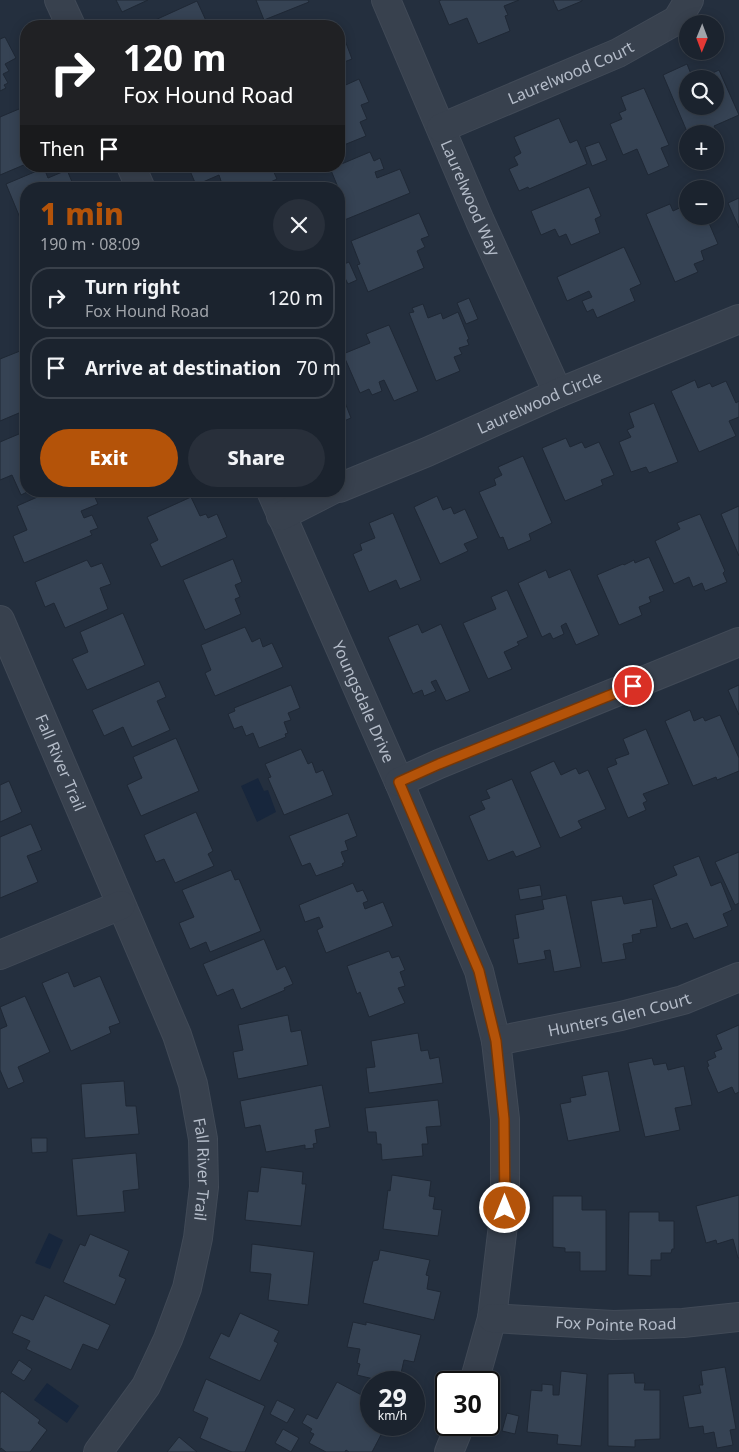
<!DOCTYPE html>
<meta charset="utf-8">
<style>
:root{--surface:#1b232e;--page:#282f3a;--text:#f1f3f6;--muted:#a0a4aa;--line:#39404a;--accent:#b45309}
body{margin:0;font-family:"Noto Sans",sans-serif;background:var(--page);color:var(--text);height:100vh;display:flex;flex-direction:column;font-size:19px;white-space:nowrap}
*{box-sizing:border-box;margin:0}
p{font-size:16px;color:var(--muted)}
.icon{flex:none;width:28px;height:28px;fill:none;stroke:currentColor;stroke-width:2;stroke-linecap:round;stroke-linejoin:round}
.map{position:relative;flex:1;overflow:hidden}
.details{position:absolute;left:20px;top:182px;width:325px;height:315px;display:flex;flex-direction:column;background:var(--surface);border-radius:20px;box-shadow:0 2px 12px #0003,0 0 0 1px var(--line)}
.details>*{flex:none}
.top-card{position:absolute;left:20px;top:20px;width:325px;height:152px;border-radius:20px;box-shadow:0 2px 12px #0003,0 0 0 1px var(--line);background:#202124;color:#fff;overflow:hidden}
.needle{width:32px;rotate:181deg}
.tools{position:absolute;left:679px;top:15px;display:grid;gap:10px}
.tools a{display:grid;place-items:center;width:45px;height:45px;border-radius:50%;background:var(--surface);box-shadow:0 2px 12px #0003,0 0 0 1px var(--line);font-size:25px}
.speed{position:absolute;left:360px;top:1371px;display:flex;gap:10px;font-size:25px;font-weight:700;text-align:center}
.speed>*{display:grid;place-content:center;width:65px;height:65px;border-radius:50%;background:var(--surface);box-shadow:0 2px 12px #0003,0 0 0 1px var(--line);line-height:1}
.speed small{font-size:12px;font-weight:400}
.speed .limit{border:2px solid #111;border-radius:8px;background:#fff;color:#111}
.pin{position:absolute;display:grid;place-items:center;width:42px;height:42px;color:#fff;margin:-21px;border:2px solid #fff;border-radius:50%;box-shadow:0 1px 5px #0007}
.me{position:absolute;width:55px;margin:-28px;rotate:0deg;stroke-linejoin:round;filter:drop-shadow(0 0 4px #0008)}
.turn{display:flex;align-items:center;gap:18px;height:105px;padding:0 20px;font-size:22px}
.turn .icon{width:65px;height:65px;stroke-width:2.5}
.turn b{display:block;font-size:35px;line-height:42px}
.then{display:flex;align-items:center;height:48px;padding:0 20px;background:#0003;gap:10px;font-size:19px}
.round{display:grid;place-items:center;flex:none;width:52px;height:52px;border-radius:26px;background:var(--page)}
.headline{display:flex;align-items:center;justify-content:space-between;height:85px;padding:0 20px}
h1{font-size:30px;font-weight:800;line-height:38px;color:var(--accent)}
.action{display:flex;gap:10px;margin-top:auto;padding:10px 20px}
.action a{flex:1;height:58px;border-radius:30px;background:var(--accent);color:#fff;font-size:20px;font-weight:800;line-height:58px;text-align:center}
.action a+a{background:var(--page);color:var(--text)}
ul{padding:0;list-style:none}
li{display:flex;align-items:center;gap:15px;height:62px;margin:0 10px 8px;padding:0 10px;border:2px solid var(--line);border-radius:20px}
li div{flex:1}
li b{display:block;font-size:19px}
li em{font-style:normal}
.map>svg:first-child{display:block}
</style>
<div class="map">
<svg width="739" height="1452" viewBox="0 0 739 1452">
<rect width="100%" height="100%" fill="#242f3e"/>
<path fill="#17263c" d="M258,778l6,13 4,-1 8,22 -19,10 -16,-36z
M49,1233l14,7 -13,29 -15,-6z
M47,1383l32,23 -12,17 -33,-23z"/>
<path fill="#364354" stroke="#1f2835" fill-rule="evenodd" d="M116,0h32l-26,12z
M256,0h52l1,2 -45,18z
M441,0h78l-15,6 4,9 -3,1 5,15 -32,13 -11,-26 -18,7 -10,-24z
M553,0h29v1l-24,10z
M197,1l11,24 -3,1h-63z
M343,35l9,24 -13,5v-27z
M5,37l11,21 -11,6 4,7 -6,3 5,9 -4,2 2,3 -6,3v-52z
M687,64l4,10 8,-4 3,8 17,-8 20,45 -25,11 3,6 -4,2h-25l-25,-59zM688,79h27v27h-27z
M359,79l10,23 -8,3 6,14 -7,3 6,14 -27,11v-59z
M644,88l25,57 -8,3 8,18 -21,9 -11,-26 -14,6 -13,-31 12,-5 -3,-6 7,-3 -5,-13z
M19,109l4,10 3,-1v46l-26,11v-58z
M559,118l11,25 7,-3 10,24 -58,25 -1,-2 -9,4 -10,-22 9,-4 -4,-8 7,-4 -7,-16z
M599,142l8,18 -15,6 -7,-19z
M370,152l4,9 6,-3 4,11 -9,3 2,6 23,-9 10,24 -68,28 -3,-8v-14l3,-2 -12,-29 9,-2v-1z
M188,166h83l6,13 -21,10h-42l-2,-4 9,-4 -2,-6 -23,10z
M44,168l4,10 19,-8 8,19h-49v34l-3,2 -17,-41z
M589,187l12,29 -6,3 5,14 -29,12 -5,-11 -7,3 -4,-8 -14,6 -10,-24z
M739,198v30l-11,-25z
M670,204l3,7 15,-7v12h18l12,28 -17,7 3,9 -10,4 4,8 -23,10 -29,-68z
M419,213l10,23 -8,3 4,8 -8,4 7,17 -56,24 -11,-27 3,-1 -9,-23z
M624,247l17,37 -11,5 5,12 -38,17 -4,-9 -6,3 -5,-11 10,-4 -3,-6 -22,10 -10,-24z
M349,262l8,18 -9,4 -9,-18z
M469,298l9,21 -12,5 -9,-21z
M423,304l5,14 13,-5 2,6 15,-7 11,27 -2,1 2,5 -10,3 3,6 -8,3 6,14 -24,10 -27,-68 5,-1 -2,-4z
M389,325l29,66 -24,10 -10,-21 -5,2 3,9 -10,4 -3,-6 -9,4 -17,-39 27,-11 -4,-9z
M20,351l6,14v13l-1,1 1,4v27l-26,11v-62z
M695,380l3,8 12,-5 2,4 14,-6 10,22 3,-2v16l-10,4 7,15 -37,16 -28,-61z
M339,387l12,31 -12,5z
M654,403l24,59 -29,11 -3,-6 -15,5 -12,-30 12,-5 -4,-7 7,-3 -5,-14z
M26,431v60h3l-8,4 -9,-20 -12,5v-38z
M566,438l4,9 12,-5 3,6 14,-6 15,33 -13,5 2,5 -38,16 -23,-53z
M523,456l29,67 -23,11 2,6 -23,10 -5,-13 -3,1 -21,-46 17,-7 -2,-6 8,-4 -4,-8z
M51,491h16l3,6 12,-6h10l6,13 -17,7 3,7 8,-3 6,13 -8,3 2,4 -68,28 -11,-27 14,-6 -10,-24z
M437,496l6,14 8,-3 3,7 11,-5 13,29 -14,6 4,7 -28,13 -26,-57z
M191,497l9,19 6,-2 2,4 9,-4 10,23 -66,30 -11,-23 8,-4 -11,-23z
M739,506v50l-18,-42z
M393,513l28,67 -21,9 -4,-9 -27,12 -16,-38 9,-4 -2,-6 15,-6 -6,-15z
M700,514l25,57 -2,2 4,9 -22,9 -3,-8 -9,4 -4,-10 -15,7 -19,-43 25,-12 -3,-6z
M649,557l15,34 -15,6 2,5 -12,5 3,8 -23,10 -22,-50 26,-11 1,1 10,-5 1,3z
M233,559l9,23 -7,3 5,12 -5,2 6,15 -36,16 -22,-50z
M87,560l4,7 11,-4 9,21 -11,4 8,21 -43,19 -11,-25 -9,4 -10,-25z
M570,569l29,66 -23,10 -10,-22 -5,3 3,8 -11,5 -3,-6 -8,4 -24,-54 28,-13 3,8z
M507,590l21,47 -11,5 2,3 -15,7 8,17 -24,10 -25,-56 33,-14 -5,-12z
M123,613l22,52 -58,25 -15,-31 16,-7 -8,-20z
M418,624l4,9 19,-9 29,67 -24,10 -10,-21 -5,2 5,9 -12,5 -2,-6 -9,4 -25,-57z
M245,627l7,15 8,-4 3,9 9,-4 11,24 -68,29 -10,-23 6,-3 -10,-25z
M159,681l7,16 -9,4 13,29 -38,17 -9,-20 -19,9 -12,-26z
M291,685l9,23 -12,5 3,7 -7,2 4,11 -3,1 1,3 -27,11 -6,-15 -7,3 -4,-10 -8,3 -6,-15 7,-3 -1,-3z
M739,685v30l-11,-25z
M690,710l4,11 9,-4 2,4 15,-6 19,43v13l-22,9 -1,-3 -23,9 -28,-65z
M646,729l23,55 -26,10 4,7 -4,2 3,7 -18,8 -21,-50 10,-4 -2,-5 14,-5 -6,-15z
M176,738l23,53 -58,25 -14,-31 15,-7 -9,-21z
M301,749l7,15 4,-2 4,11 7,-3 10,25 -49,20 -16,-37 3,-1 -6,-13z
M554,761l7,14 15,-7 3,6 9,-4 18,39 -28,12 4,7 -22,10 -30,-66z
M512,779l29,68 -25,10 -3,-6 -25,10 -19,-45 16,-7 -4,-8 9,-3 -4,-8z
M9,781l13,31 -22,10v-37z
M196,812l17,39 -5,3 6,12 -39,17 -11,-24 -8,3 -12,-27z
M348,813l9,23 -12,5 3,9 -7,2 4,10 -3,2 1,2 -27,10 -6,-13 -8,3 -13,-30z
M31,824l11,26 -15,6 11,26 -38,16v-61z
M739,852v51l-4,2 -20,-43z
M699,856l12,30 10,-4 11,28 -9,4 5,12 -34,13 -7,-16 -16,6 -18,-44 24,-10 -4,-9z
M231,870l4,10 4,-1 22,52 -51,21 -4,-10 -16,7 -11,-26 15,-6 -12,-27z
M353,883l4,9 6,-2 5,11 -5,2 2,6 18,-7 10,24 -67,27 -9,-23 6,-3 -4,-10 -14,5 -6,-17z
M540,885l2,11 -22,4 -2,-11z
M566,895l15,72 -27,5 -4,-22 -6,1 2,8 -28,5 -5,-25 6,-1 -4,-23 29,-6 -2,-9z
M622,896l2,8 28,-5 5,28 -17,3 1,3 -9,2 1,7 -10,2 3,15 -24,4 -11,-62z
M264,939l13,31 8,-4 8,18 -9,4 1,2 -44,19 -8,-20 -16,7 -14,-32z
M389,951l3,7 7,-2 6,14 -5,2 5,14 -7,2 7,15 -36,14 -9,-25 -3,2 -10,-28z
M68,972l6,15 26,-11 20,47 -11,4 2,6 -40,18 -29,-68z
M25,996l25,56 -32,15 6,15 -16,7 -8,-19v-41l7,-3 -7,-19z
M288,1015l3,17 10,-2 7,35 -70,14 -5,-27 10,-2 -5,-25z
M739,1025v67l-4,2 -3,-7 -14,6 -11,-26 2,-1 -2,-5 9,-4 -2,-5 8,-3 -6,-14z
M418,1033l3,18 7,-1 2,9 9,-2 4,26 -74,10 -3,-25 9,-1 -4,-26z
M652,1058l2,7 12,-2 2,7 16,-4 8,39 -17,3 5,22 -35,7 -17,-74z
M608,1071l12,60 -52,10 -8,-37 11,-2 -1,-4 16,-3 -4,-19z
M124,1081l2,25h10l3,28 -54,4 -4,-54z
M322,1085l8,42 -15,3 2,13 -4,1 1,4 -9,1v-4l-39,7 -6,-27 -15,3 -5,-27z
M438,1100l3,26 -15,1 2,17h-6l1,12 -41,4 -1,-16h-4l-1,-12h-8l-3,-24z
M31,1138h16v14l-15,1z
M136,1153l3,36 -16,2 2,21 -48,4 -5,-57z
M261,1167l42,5 -1,12h4l-5,42 -56,-6 3,-29 10,1z
M392,1175l39,6 -2,15 6,1 -2,12 9,1 -4,26 -55,-7 5,-39 2,1z
M739,1195v63h-1l-5,-19 -16,5 -1,-4 -10,3 -10,-37z
M553,1196h29v14h24v61h-26v-19h-15v-4l-12,-1z
M629,1212h30v9h15v28h-2l-1,4h-10v7h-10v16l-23,-1z
M90,1234l39,17 -10,25 7,3 -11,26 -52,-23 17,-38 5,2z
M252,1244l62,8 -6,53 -40,-5 3,-26 -21,-2z
M380,1250l50,10 -4,15 3,1 -2,13 14,3 -7,28 -71,-17 10,-42 5,-1z
M45,1295l65,30 -12,25 -15,-6 -12,26 -45,-21 4,-8 -18,-8 9,-18 12,5z
M240,1313l39,18 -5,10 4,2 -18,38 -51,-23 12,-25 8,4z
M353,1322l13,3v-3l55,13 -7,27 -10,-2 -5,22h-13l-29,-7 3,-11 -3,-1 3,-14 -13,-2z
M19,1360l13,9 -8,12 -13,-8z
M725,1367l11,62 -6,1 3,15 -16,3 -3,-16 -10,2 -1,-8 -14,2 -6,-32 18,-3 -2,-8h4l-2,-14z
M561,1371l26,3 -6,72 -24,-2 1,-9 -31,-3 4,-42 11,1v-7l11,1v10h6z
M634,1373l1,10h10l-1,7h16v49l-25,1v7l-27,-1v-72z
M206,1379l59,27 -20,46h-13l-32,-14 8,-20 -15,-7z
M337,1382l34,18v18l-2,5 14,8 -11,21h-23l-3,-2 -1,2h-19l-17,-9 5,-9 -4,-2 2,-3 -10,-6 5,-9 10,5z
M2,1391l38,29 -2,3 9,7 -17,22h-24l-5,-4 -1,2v-56z
M277,1400l18,9 -8,14 -17,-9z
M507,1413l12,3 -4,18 -13,-3z
M283,1429l16,9 -8,14 -16,-9z
M179,1437l18,15h-30z"/>
<g fill="none" stroke-linecap="round" stroke-linejoin="round">
<g stroke="#414a57" stroke-width="30">
<g id="minor">
<path d="M59,0l12,26"/>
<path id="s1" d="M386,0l94,221 78,172"/>
<path id="s2" d="M441,128l177,-75 59,-33 12,-20"/>
<path d="M131,166l10,23"/>
<path id="s3" d="M339,488l88,-36 131,-59 181,-74"/>
<path id="s4" d="M271,491l128,291 80,189 17,70 9,78v89l-13,110 -18,64"/>
<path d="M281,516l49,-25"/>
<path id="s5" d="M0,620l177,415 16,49 10,55 1,48 -6,51 -11,50 -19,51 -22,47 -48,66"/>
<path d="M399,782l40,-18 300,-122"/>
<path d="M0,955l121,-50"/>
<path id="s6" d="M496,1041l125,-25 62,-16 56,-23"/>
<path id="s7" d="M492,1318l121,7 70,-2 56,-6"/>
<path d="M449,1452l11,-27"/>
</g>
</g>
<use href="#minor" stroke="#38414e" stroke-width="28"/>
</g>
<g fill="none" stroke-linecap="round" stroke-linejoin="round">
<g stroke="#753606" stroke-width="12">
<path id="route" d="M505,1208l-1,-89 -8,-78 -17,-70 -80,-189 40,-18 194,-78"/>
</g>
<use href="#route" stroke="#b45309" stroke-width="9"/>
</g>
<g text-anchor="middle" dominant-baseline="central" stroke-width="5" stroke-linejoin="round" paint-order="stroke">
<g font-size="16" fill="#b4bcc9" stroke="#1d2633">
<text stroke="none"><textPath href="#s2" startOffset="141">Laurelwood Court</textPath></text>
<text stroke="none"><textPath href="#s1" startOffset="215">Laurelwood Way</textPath></text>
<text stroke="none"><textPath href="#s3" startOffset="218">Laurelwood Circle</textPath></text>
<text stroke="none"><textPath href="#s4" startOffset="230">Youngsdale Drive</textPath></text>
<text stroke="none"><textPath href="#s5" startOffset="155">Fall River Trail</textPath></text>
<text stroke="none"><textPath href="#s6" startOffset="126">Hunters Glen Court</textPath></text>
<text stroke="none"><textPath href="#s5" startOffset="589">Fall River Trail</textPath></text>
<text stroke="none"><textPath href="#s7" startOffset="124">Fox Pointe Road</textPath></text>
</g>
</g>
</svg>
<div class="tools">
<a><svg class="needle" viewBox="-14 -14 28 28"><path d="M0-13l5 13h-10z" fill="#e53935"/><path d="M0 13l5-13h-10z" fill="#a0a4aa"/></svg></a>
<a><svg class="icon" aria-label="search" viewBox="0 0 24 24"><circle cx="10" cy="10" r="6"/><path d="M15 15l6 6"/></svg></a>
<a>+</a>
<a>−</a>
</div>
<div class="speed"><div>29<small>km/h</small></div><div class="limit">30</div></div>
<div class="pin" style="left:633px;top:686px;background:#d93025"><svg class="icon" aria-label="arrive" viewBox="0 0 24 24"><path d="M6 21V4h12l-3 4 3 4H6"/></svg></div>
<svg class="me" style="left:505px;top:1208px" viewBox="-20 -20 40 40"><circle r="17" fill="#b45309" stroke="#fff" stroke-width="3"/><path d="M0-11L8 9 0 5-8 9z" fill="#fff"/></svg>
<div class="top-card">
<div class="turn"><svg class="icon" aria-label="right" viewBox="0 0 24 24"><path d="M7 20v-9h11M14 6l5 5-5 5"/></svg><div><b>120 m</b>Fox Hound Road</div></div>
<div class="then">Then<svg class="icon" aria-label="arrive" viewBox="0 0 24 24"><path d="M6 21V4h12l-3 4 3 4H6"/></svg></div>
</div>
<section class="details">
<div class="headline"><div><h1>1 min</h1><p>190 m · 08:09</p></div><a class="round"><svg class="icon" aria-label="close" viewBox="0 0 24 24"><path d="M6 6l12 12M18 6L6 18"/></svg></a></div>
<ul>
<li><svg class="icon" aria-label="right" viewBox="0 0 24 24"><path d="M7 20v-9h11M14 6l5 5-5 5"/></svg><div><b>Turn right</b><p>Fox Hound Road</p></div><em>120 m</em></li>
<li><svg class="icon" aria-label="arrive" viewBox="0 0 24 24"><path d="M6 21V4h12l-3 4 3 4H6"/></svg><div><b>Arrive at destination</b></div><em>70 m</em></li>
</ul>
<div class="action"><a>Exit</a><a>Share</a></div>
</section>
</div>
